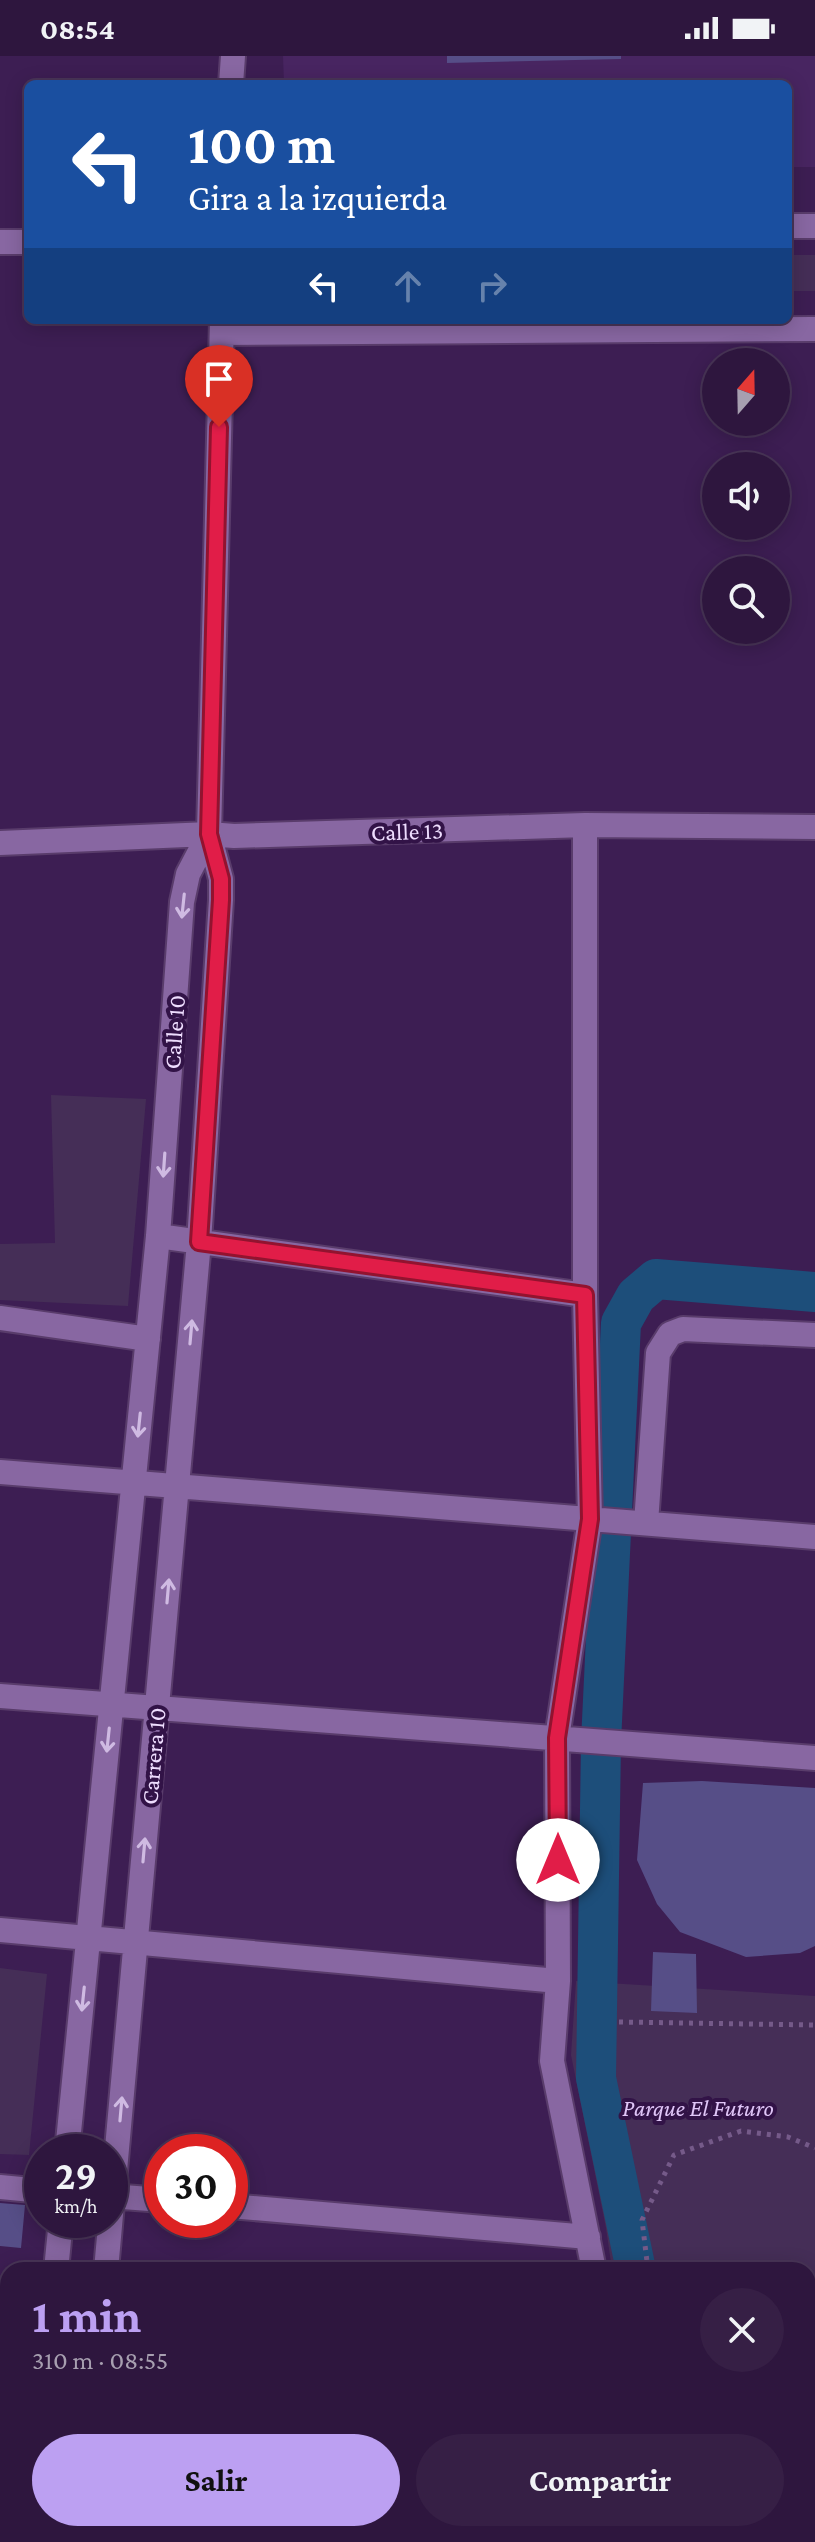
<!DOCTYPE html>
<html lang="es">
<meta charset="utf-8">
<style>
:root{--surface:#2e163e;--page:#361f45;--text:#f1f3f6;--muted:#a79fb0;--line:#493558;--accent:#bca0f2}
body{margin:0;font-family:"Crimson Pro",serif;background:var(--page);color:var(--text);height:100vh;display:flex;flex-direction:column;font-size:30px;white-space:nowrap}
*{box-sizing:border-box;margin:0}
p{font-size:26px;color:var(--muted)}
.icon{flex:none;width:44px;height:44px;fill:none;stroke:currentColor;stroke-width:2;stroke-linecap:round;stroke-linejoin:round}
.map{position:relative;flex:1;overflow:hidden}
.details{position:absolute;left:0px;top:2206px;width:816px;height:280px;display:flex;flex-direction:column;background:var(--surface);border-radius:24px 24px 0 0;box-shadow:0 4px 20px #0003,0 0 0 2px var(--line)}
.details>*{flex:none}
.top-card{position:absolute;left:24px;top:24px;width:768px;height:244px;border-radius:12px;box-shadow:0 4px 20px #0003,0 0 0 2px var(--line);background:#1a4fa0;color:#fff;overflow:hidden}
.needle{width:52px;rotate:20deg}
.fabs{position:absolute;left:702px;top:292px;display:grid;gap:16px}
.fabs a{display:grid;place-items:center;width:88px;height:88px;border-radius:50%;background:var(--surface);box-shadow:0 4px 20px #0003,0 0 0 2px var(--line);font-size:40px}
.speed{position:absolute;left:24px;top:2078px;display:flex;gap:16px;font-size:40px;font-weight:700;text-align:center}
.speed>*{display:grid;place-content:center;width:104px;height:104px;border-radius:50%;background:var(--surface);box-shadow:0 4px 20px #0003,0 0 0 2px var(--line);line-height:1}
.speed small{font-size:20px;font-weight:400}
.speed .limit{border:12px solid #d22;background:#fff;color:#111}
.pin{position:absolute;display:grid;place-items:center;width:68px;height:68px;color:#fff;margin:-82px -34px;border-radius:50% 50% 50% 0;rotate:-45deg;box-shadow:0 0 8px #0007}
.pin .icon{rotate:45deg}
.me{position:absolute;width:88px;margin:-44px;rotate:0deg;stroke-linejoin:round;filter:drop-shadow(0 0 6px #0008)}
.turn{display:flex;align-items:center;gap:28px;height:168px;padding:0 32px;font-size:36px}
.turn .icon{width:104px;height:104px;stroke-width:2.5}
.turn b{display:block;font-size:56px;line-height:68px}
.lanes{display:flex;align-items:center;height:76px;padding:0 32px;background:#0003;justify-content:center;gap:40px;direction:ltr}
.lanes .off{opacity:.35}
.round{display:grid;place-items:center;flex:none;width:84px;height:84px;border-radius:42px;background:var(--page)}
.summary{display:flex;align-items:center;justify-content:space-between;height:136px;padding:0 32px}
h1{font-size:48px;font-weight:700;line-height:60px;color:var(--accent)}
.primary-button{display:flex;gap:16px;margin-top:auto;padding:16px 32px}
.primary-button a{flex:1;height:92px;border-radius:48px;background:var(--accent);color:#111;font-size:32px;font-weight:700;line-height:92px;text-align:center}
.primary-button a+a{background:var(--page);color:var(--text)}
.status{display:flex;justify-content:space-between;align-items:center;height:56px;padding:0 40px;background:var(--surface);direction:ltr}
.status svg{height:22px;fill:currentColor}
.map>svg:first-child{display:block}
</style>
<div class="status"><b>08:54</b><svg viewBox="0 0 49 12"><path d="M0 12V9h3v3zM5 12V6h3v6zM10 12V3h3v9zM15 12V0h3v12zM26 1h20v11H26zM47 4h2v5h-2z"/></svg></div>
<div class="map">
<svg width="815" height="2486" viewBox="0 0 815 2486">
<rect width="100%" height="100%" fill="#3d1e53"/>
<path fill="#482561" d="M283,0h532v111h-27v-83h-504z"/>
<path fill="#452e57" d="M788,199h27v36h-27z
M51,1039l95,4 -18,207 -128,-6v-56l55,-1z
M0,1912l47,6 -18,181 -29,-1z
M576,1925l239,15v545l-147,1 -2,-8h142v-264h-196l-6,-42 -35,-173z
M299,2478h303l21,8h-215z"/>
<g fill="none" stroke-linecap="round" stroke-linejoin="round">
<path stroke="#1d4e7a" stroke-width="40" d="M636,2214l-40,-192 5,-336 20,-419 15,-27 20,-17 159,13"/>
</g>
<path fill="#564e87" d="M447,0h174v3l-174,4z
M702,1725l113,7v158l-15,7 -54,4 -66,-25 -23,-28 -20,-44 6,-77z
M653,1896l43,2 1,59 -46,-2z
M0,2147l25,2 -4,43 -21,-2z
M0,2234l8,1v37l-8,-1z
M0,2279l8,1v61l-8,-1z"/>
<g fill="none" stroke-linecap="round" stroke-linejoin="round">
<g stroke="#593c6b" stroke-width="28">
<path id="street" d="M231,28l2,-28
M788,170h27
M0,186h28
M222,277l593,-4
M585,769v470l5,224 -33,219 1,243 -6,80 42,209
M0,787l209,-9 25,2 351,-11 230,2
M158,1180l427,59
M0,1262l148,21
M0,1416l815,65
M646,1467l12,-170 12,-19 13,-5 132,6
M0,1640l815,62
M0,1874l558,51
M67,2096l91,-916 24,-334 6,-28 21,-40
M0,2131l42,4
M110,2140l52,4
M230,2150l358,31
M56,2214l5,-50
M106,2214l93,-1028 22,-342v-21l-12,-45 13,-514
M0,2354l8,1
M0,2473h8
M95,2478l82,8
M647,2478l3,8
M28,2486l1,-8"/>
</g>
<path stroke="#755a89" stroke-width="5" stroke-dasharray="4 6" stroke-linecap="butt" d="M619,1966l196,3
M648,2214l-6,-50 32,-65 67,-24 47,6 27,11
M808,2315l7,-5
M808,2379h7"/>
<use href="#street" stroke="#8867a2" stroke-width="24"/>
</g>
<defs><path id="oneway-shaft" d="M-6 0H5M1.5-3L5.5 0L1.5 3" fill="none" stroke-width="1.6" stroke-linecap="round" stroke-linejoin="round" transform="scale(2)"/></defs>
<g stroke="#cfbae2">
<use href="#oneway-shaft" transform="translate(183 850) rotate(96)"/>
<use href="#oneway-shaft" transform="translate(164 1109) rotate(94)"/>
<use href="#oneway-shaft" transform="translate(191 1276) rotate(-85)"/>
<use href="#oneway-shaft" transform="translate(139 1369) rotate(96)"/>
<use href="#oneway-shaft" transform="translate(168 1535) rotate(-85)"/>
<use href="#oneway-shaft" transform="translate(108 1684) rotate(96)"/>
<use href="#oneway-shaft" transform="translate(144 1794) rotate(-85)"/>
<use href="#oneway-shaft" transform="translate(83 1943) rotate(96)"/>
<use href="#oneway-shaft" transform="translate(121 2053) rotate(-85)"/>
</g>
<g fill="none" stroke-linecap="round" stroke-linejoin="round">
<g stroke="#92132f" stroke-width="20">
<path id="route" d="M219,371l-10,407 12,45v21l-22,342 386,53 5,224 -33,219 1,122"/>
</g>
<use href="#route" stroke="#e11d48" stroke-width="14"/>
</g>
<g text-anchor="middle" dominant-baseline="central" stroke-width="8" stroke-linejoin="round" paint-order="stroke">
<g font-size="24" fill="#eeddfe" stroke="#321347">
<text transform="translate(407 775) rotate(-2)">Calle 13</text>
<text transform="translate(174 976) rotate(-86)">Calle 10</text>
<text transform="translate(153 1700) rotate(-85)">Carrera 10</text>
</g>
<g font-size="24" font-style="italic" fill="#e0c6f8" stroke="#321347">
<text x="698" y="2051">Parque El Futuro</text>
</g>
</g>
</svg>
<div class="fabs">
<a><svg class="needle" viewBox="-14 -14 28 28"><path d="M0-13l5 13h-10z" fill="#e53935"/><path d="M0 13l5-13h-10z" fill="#a79fb0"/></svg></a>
<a><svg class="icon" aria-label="sound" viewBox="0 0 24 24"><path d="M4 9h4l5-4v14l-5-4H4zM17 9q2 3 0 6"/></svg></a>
<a><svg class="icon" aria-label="search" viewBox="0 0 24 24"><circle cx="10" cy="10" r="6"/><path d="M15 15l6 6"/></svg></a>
</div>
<div class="speed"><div>29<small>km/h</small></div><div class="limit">30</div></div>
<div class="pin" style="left:219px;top:371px;background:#d93025"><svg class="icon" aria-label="arrive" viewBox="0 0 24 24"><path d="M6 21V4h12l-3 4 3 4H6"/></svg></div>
<svg class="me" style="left:558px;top:1804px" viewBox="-20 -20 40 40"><circle r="19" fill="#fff"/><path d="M0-13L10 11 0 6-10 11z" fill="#e11d48"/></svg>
<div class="top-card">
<div class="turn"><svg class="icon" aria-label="left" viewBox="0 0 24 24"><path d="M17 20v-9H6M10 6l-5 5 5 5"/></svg><div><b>100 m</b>Gira a la izquierda</div></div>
<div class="lanes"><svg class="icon" aria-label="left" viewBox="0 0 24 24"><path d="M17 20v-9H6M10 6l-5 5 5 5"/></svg><svg class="icon off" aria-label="ahead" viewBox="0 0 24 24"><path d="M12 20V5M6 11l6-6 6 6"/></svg><svg class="icon off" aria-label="right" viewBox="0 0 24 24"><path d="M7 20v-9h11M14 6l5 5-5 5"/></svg></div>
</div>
<section class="details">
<div class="summary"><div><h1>1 min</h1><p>310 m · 08:55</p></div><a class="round"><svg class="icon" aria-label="close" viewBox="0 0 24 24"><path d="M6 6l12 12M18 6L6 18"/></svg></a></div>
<div class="primary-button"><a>Salir</a><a>Compartir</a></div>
</section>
</div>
